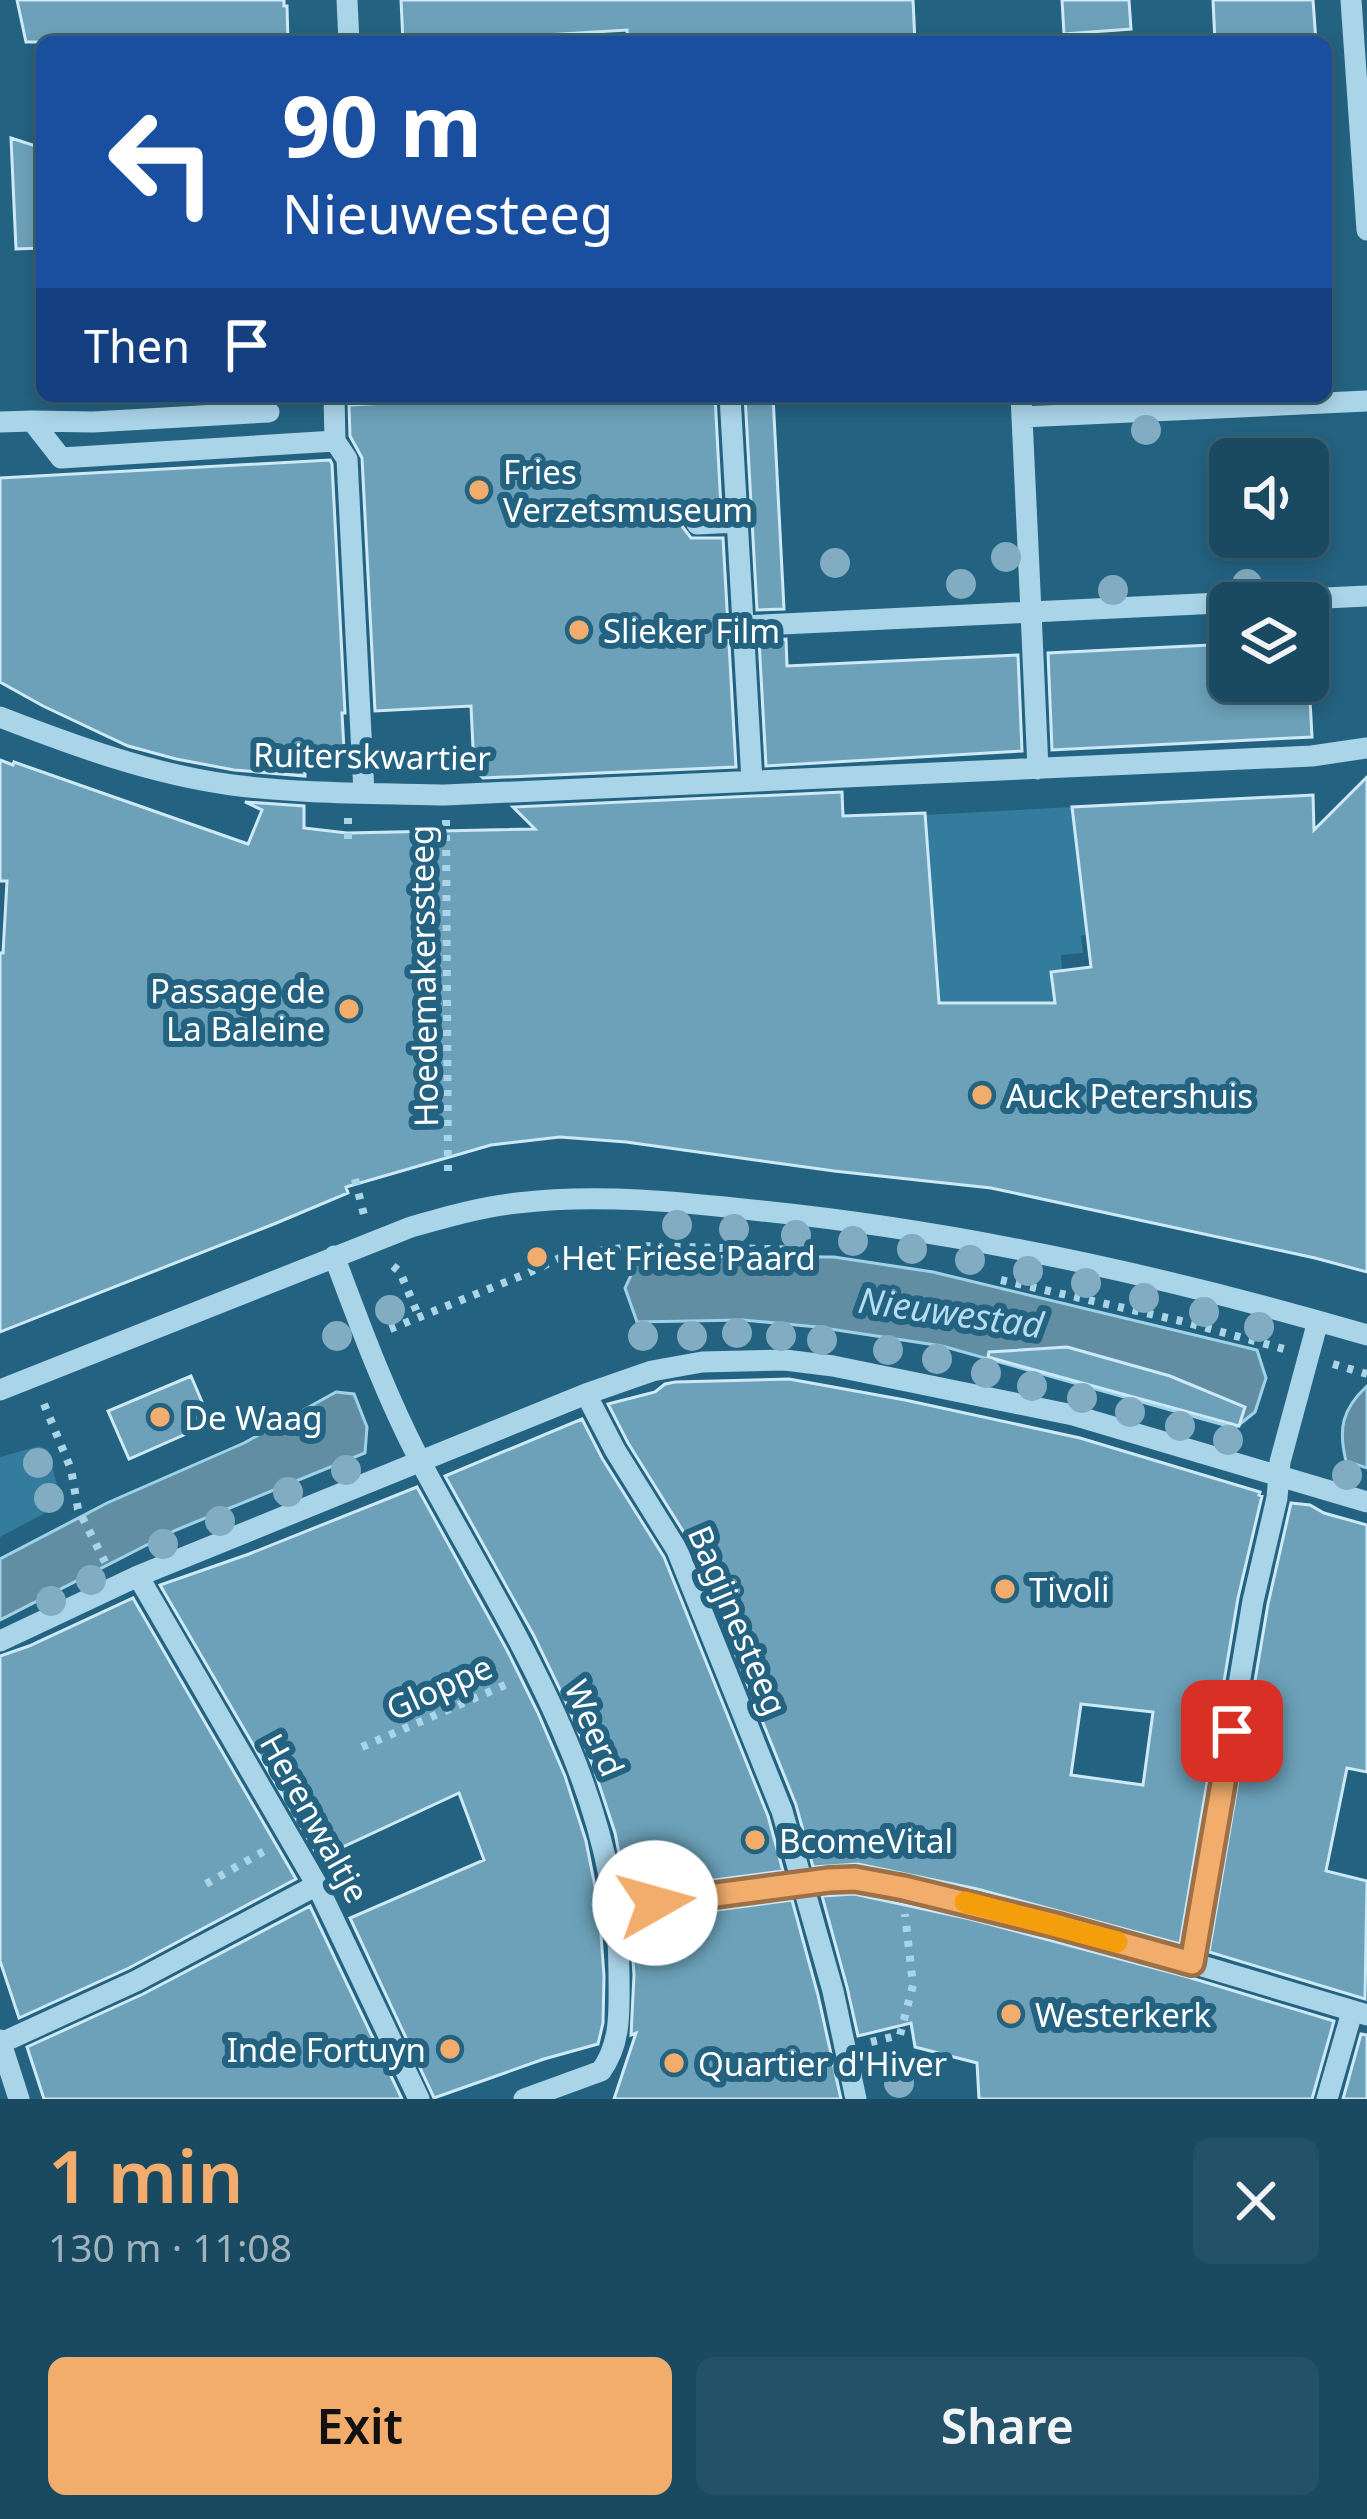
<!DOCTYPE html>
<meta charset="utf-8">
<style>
:root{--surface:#1a4a61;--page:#235167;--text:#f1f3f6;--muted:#9fb3bd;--line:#386276;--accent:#f2ad6d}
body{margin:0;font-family:"Noto Sans",sans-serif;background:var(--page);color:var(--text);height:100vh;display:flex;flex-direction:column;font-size:45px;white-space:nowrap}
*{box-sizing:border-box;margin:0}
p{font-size:39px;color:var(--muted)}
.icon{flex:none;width:66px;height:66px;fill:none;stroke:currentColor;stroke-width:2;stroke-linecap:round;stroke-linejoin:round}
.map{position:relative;height:2099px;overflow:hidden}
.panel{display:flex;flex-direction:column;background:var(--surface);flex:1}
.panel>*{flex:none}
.guide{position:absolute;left:36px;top:36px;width:1296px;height:366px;border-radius:18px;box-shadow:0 6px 18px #0003,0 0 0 3px var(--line);background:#1a4fa0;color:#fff;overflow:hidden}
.fabs{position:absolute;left:1209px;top:438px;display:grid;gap:24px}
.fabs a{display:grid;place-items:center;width:120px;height:120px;border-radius:18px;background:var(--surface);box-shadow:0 6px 18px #0003,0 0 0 3px var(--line);font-size:60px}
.pin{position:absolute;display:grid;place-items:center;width:102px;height:102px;color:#fff;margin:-51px;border-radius:24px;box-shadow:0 6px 18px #0006}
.me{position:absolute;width:132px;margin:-66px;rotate:83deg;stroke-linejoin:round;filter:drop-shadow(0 0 9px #0008)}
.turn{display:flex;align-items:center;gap:42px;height:252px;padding:0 48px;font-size:54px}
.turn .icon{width:156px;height:156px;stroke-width:2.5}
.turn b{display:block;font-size:84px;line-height:102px}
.then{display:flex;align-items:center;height:114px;padding:0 48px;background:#0003;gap:24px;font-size:45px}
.round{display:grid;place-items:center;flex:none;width:126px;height:126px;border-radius:18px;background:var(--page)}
.summary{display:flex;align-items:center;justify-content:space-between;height:204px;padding:0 48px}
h1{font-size:72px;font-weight:600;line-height:90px;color:var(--accent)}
.button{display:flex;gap:24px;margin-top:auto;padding:24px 48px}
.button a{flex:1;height:138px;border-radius:18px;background:var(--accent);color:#111;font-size:48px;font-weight:600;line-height:138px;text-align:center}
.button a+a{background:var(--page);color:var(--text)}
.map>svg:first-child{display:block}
</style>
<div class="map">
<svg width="1367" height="2099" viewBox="0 0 1367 2099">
<rect width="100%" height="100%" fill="#236281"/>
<path fill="#347c9d" d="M1073,807l14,127 -6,2 2,17 -22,2 1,16 -11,2 4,31 -111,58 -19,-247z
M39,1446l9,4 14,54 -62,33v-80z"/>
<path fill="#628ea3" stroke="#9ed2e8" stroke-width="3" d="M640,1256l194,1 99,15 324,78 9,28 -11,34 -20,16 -293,-82 -125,-19 -74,-7 -106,2 -12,-34z
M1367,1386v82l-21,-7c-8,-32 -4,-52 21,-75z
M336,1392l18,2 13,33 -2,26 -189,77 -176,90v-61l107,-56 137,-60z"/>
<path fill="#6ca1b9" stroke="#cee9f6" stroke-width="3" fill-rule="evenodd" d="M17,0h267v6h3l1,36h-262z
M401,0h512l2,42h-287l-1,-12 -132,8v4h-92z
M1062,0h67l2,29 -67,5z
M1213,0h100l3,42h-101z
M11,138l31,10v100l-26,1z
M514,396h201l6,112 -31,3 -7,7 -1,8 9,12h32l13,229 -253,11 -9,-9 -3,-63 -96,5 -13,-253 -12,-22 -1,-31z
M745,396h28l11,213 -27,1z
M330,460l2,4 13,249h-3l3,55 -40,3v5l-71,-6 -58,-11 -48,-13 -85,-40 -43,-24v-204z
M786,639l1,27 231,-11 4,96 -256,15 -7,-126z
M1230,644v37h79l3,56 -260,13 -4,-97z
M0,760l13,5 1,-3 234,82 14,-34 -17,-8 59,4v22l43,5 188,-4 -22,-22 329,-15 1,24 82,-3 14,190h116l-4,-31 40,-5 -19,-160 241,-12 1,35 53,-53v495l-52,-14 -324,-70 -157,-17 -208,-29 -66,-5 -69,8 -145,42 2,6 -74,31 -274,108v-379h3l4,-72h-7z
M1067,1347l103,29 75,31 -6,19 -251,-69 1,-5z
M191,1376l20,47 -82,36 -21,-48z
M789,1379l116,21 175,38 180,54 -1,3 3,1 -24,102 -58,346 -203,-55 -119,-25 -45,3 -17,-62 -105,-261 -63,-101 -20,-39 47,-12 10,-8 10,-2zM1081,1704l72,8 -10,73 -72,-10z
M582,1419l20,39 62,99 104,259 15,55 -130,17 -11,8 -2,10 8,10 9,2 135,-18 26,95 23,104h-227l22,-66 -5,2 3,-60 -5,-71 -14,-71 -22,-67 -28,-66 -31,-64 -89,-160z
M417,1487l90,163 31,63 27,63 21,65 13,66 5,69 -1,47 -5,21 -54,15 -110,39 -84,-180 134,-58 -25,-67 -140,65 -159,-273 89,-31z
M1291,1503l19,2 14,8 43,12v247l-20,-4 -21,103 41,10 -2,118 -156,-47 59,-348z
M133,1598l163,281 -167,89 -110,50 -19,-57v-305l29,-10z
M854,1894l116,25 218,58 146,44 -22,78h-333l-2,-36 -62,-16 -4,-24 -53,13 -11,-49 -25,-91z
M310,1906l92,193h-358l-17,-52 116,-53z
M1361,2034l6,1v64h-24z"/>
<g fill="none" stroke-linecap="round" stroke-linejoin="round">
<path stroke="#aad4e7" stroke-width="8" stroke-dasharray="6 9" stroke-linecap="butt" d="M348,818v22
M446,820l2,356
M355,1179l10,40
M393,1266l7,6 19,45
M1001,1280l180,41 103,28
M390,1329l138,-56 38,-18 73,-9 170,4
M1333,1364l34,10
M44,1404l27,65 7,40 27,53
M362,1747l150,-65
M206,1884l62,-35
M871,2042l29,-7 13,-50 -8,-71"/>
<path stroke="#aad4e7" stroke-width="21" d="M347,0l2,42
M1351,0l16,230
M334,396l1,45
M730,396l22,385
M1022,417l345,-16
M32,421l61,1 176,-10
M0,422l32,-1 29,37 274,-17
M335,441l12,18 17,334
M697,524l40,-2
M743,626l288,-14 -10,-216
M0,717c75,29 151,57 232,68 70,9 142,8 213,10l867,-39 55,-8
M1038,769l-7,-157 336,-16
M334,1256c26,69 51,138 85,203 86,162 201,326 200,516 0,34 3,67 -18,96l-77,28
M0,1390l411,-163c35,-10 70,-20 106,-24 81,-10 164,-1 245,8 205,21 407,66 605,124
M586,1394l29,56 62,100 105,261 51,180 23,108
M138,1576l179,309 102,214
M0,1641l138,-65 448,-182 66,-23 50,-9 83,-2 48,6 240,49 294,87
M655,1903l174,-23 26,-1 119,25 218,59 175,52
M1192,1963l61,-362 24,-103 3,-36 38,-141
M0,2040l19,59
M1,2043l135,-62 181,-96
M1327,2099l25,-87"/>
</g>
<g fill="#81acc1">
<circle cx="1146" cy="430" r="15"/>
<circle cx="1006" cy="557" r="15"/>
<circle cx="835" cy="563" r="15"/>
<circle cx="961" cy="584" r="15"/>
<circle cx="1247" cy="584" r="15"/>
<circle cx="1113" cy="590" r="15"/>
<circle cx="677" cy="1225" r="15"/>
<circle cx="734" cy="1229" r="15"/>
<circle cx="796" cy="1235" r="15"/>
<circle cx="853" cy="1241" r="15"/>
<circle cx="912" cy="1249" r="15"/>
<circle cx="970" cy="1260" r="15"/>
<circle cx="1028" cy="1271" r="15"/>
<circle cx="1086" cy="1283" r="15"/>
<circle cx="1144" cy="1298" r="15"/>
<circle cx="390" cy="1310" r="15"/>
<circle cx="1204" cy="1312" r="15"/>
<circle cx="1259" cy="1327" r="15"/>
<circle cx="737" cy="1333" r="15"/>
<circle cx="337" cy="1336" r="15"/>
<circle cx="643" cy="1336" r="15"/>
<circle cx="692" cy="1336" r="15"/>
<circle cx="781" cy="1336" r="15"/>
<circle cx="822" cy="1340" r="15"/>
<circle cx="888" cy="1350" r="15"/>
<circle cx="937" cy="1359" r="15"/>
<circle cx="986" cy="1373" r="15"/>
<circle cx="1032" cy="1386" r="15"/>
<circle cx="1082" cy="1398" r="15"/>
<circle cx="1130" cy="1412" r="15"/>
<circle cx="1180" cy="1426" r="15"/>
<circle cx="1228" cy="1440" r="15"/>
<circle cx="38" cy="1463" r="15"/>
<circle cx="346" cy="1470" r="15"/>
<circle cx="1347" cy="1475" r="15"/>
<circle cx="288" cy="1492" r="15"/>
<circle cx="49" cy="1498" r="15"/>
<circle cx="220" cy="1521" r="15"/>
<circle cx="163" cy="1544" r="15"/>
<circle cx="91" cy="1580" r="15"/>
<circle cx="51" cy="1601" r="15"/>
<circle cx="899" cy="2083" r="15"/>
</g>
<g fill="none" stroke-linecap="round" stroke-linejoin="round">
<g stroke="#9d7047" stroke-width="30">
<path id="route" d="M655,1903l174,-23 26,-1 49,9 151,37 137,38 40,-232"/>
</g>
<use href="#route" stroke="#f2ad6d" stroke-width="21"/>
<path stroke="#f59e0b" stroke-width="21" d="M965,1902l152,40"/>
</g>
<g fill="#f2ad6d" stroke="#236281" stroke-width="4.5">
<circle cx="479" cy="490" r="12"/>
<circle cx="579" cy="630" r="12"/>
<circle cx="349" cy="1009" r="12"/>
<circle cx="982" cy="1095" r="12"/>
<circle cx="537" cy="1257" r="12"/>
<circle cx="160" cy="1417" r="12"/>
<circle cx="1005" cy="1589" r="12"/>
<circle cx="755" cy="1840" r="12"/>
<circle cx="1011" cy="2014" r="12"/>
<circle cx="450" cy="2049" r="12"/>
<circle cx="674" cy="2063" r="12"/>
</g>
<g text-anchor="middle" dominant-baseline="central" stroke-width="12" stroke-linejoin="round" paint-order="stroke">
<g font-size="33" fill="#fff" stroke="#236281" text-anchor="start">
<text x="503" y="471">Fries<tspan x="503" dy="38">Verzetsmuseum</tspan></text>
<text x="603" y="630">Slieker Film</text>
<text x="325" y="990" text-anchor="end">Passage de<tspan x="325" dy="38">La Baleine</tspan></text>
<text x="1006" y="1095">Auck Petershuis</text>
<text x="561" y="1257">Het Friese Paard</text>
<text x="184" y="1417">De Waag</text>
<text x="1029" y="1589">Tivoli</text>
<text x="779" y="1840">BcomeVital</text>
<text x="1035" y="2014">Westerkerk</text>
<text x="426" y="2049" text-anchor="end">Inde Fortuyn</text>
<text x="698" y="2063">Quartier d'Hiver</text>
</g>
<g font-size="33" fill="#fff" stroke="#236281">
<text transform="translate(372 756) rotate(1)">Ruiterskwartier</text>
<text transform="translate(423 976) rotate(-91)">Hoedemakerssteeg</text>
<text transform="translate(738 1620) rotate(67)">Bagijnesteeg</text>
<text transform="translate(439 1687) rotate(-24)">Gloppe</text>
<text transform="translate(595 1728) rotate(67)">Weerd</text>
<text transform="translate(315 1818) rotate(61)">Herenwaltje</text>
</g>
<g font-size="36" font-style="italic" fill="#b6ddef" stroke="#236281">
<text transform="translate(951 1312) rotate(8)">Nieuwestad</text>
</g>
</g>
</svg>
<div class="fabs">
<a><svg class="icon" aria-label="sound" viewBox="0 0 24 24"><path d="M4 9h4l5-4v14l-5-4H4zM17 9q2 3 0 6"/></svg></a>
<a><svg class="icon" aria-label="layers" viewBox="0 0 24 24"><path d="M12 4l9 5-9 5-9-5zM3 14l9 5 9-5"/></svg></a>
</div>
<div class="pin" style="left:1232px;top:1731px;background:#d93025"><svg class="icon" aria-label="arrive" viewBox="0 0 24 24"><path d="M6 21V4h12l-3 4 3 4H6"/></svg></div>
<svg class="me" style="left:655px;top:1903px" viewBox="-20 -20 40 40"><circle r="19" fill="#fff"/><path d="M0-13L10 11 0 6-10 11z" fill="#f2ad6d"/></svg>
<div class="guide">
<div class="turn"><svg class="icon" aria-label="left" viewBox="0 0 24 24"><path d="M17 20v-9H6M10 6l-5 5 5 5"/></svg><div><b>90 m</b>Nieuwesteeg</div></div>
<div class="then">Then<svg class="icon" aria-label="arrive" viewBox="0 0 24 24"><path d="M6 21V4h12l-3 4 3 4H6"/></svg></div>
</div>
</div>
<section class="panel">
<div class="summary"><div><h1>1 min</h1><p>130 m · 11:08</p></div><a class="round"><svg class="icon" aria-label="close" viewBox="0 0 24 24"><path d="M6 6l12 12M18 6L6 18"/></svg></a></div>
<div class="button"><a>Exit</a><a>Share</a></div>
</section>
